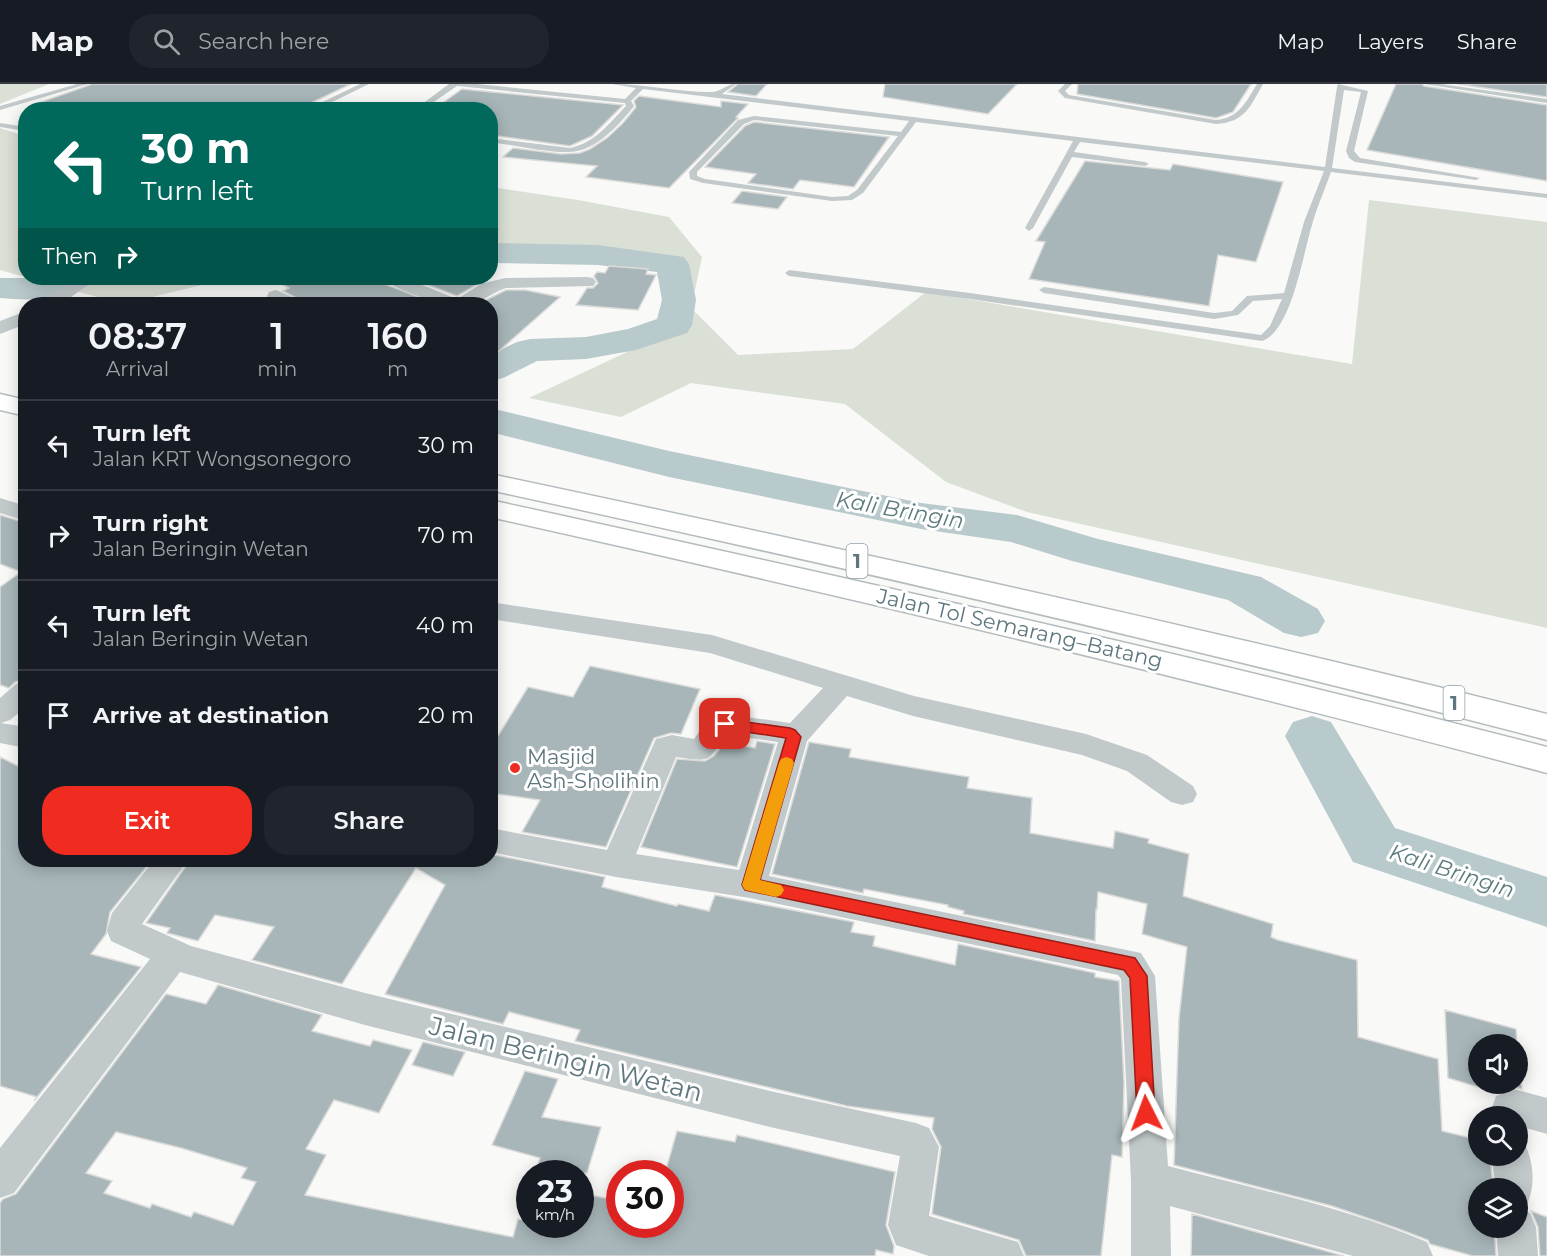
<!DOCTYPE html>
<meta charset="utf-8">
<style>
:root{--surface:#171b24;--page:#20242c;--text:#f1f3f6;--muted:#9ea1a6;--line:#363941;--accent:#f02c20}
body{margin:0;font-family:Montserrat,sans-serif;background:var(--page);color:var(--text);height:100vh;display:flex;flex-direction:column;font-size:22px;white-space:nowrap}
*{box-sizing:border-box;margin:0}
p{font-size:20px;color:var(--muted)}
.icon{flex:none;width:33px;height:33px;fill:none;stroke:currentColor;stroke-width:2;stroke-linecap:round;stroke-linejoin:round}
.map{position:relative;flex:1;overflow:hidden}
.side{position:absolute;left:18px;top:213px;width:480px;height:570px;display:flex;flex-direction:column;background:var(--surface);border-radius:24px;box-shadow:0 3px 15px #0003}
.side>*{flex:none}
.guide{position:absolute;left:18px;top:18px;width:480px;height:183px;border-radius:24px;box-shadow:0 3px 15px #0003;background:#00695c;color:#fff;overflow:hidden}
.controls{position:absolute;left:1468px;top:950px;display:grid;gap:12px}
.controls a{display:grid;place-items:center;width:60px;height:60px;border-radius:50%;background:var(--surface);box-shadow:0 3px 15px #0003;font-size:30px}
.speed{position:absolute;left:516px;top:1076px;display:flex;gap:12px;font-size:30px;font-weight:700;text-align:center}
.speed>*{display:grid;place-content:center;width:78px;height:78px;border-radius:50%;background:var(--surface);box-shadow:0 3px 15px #0003;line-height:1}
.speed small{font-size:15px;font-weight:400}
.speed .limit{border:9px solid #d22;background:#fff;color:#111}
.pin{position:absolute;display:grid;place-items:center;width:51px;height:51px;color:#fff;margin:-26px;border-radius:12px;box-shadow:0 3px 9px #0006}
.me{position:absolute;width:66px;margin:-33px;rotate:357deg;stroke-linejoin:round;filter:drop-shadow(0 0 4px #0008)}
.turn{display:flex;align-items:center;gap:21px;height:126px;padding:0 24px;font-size:27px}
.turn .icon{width:78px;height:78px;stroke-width:2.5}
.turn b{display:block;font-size:42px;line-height:51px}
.then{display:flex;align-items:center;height:57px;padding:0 24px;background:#0003;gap:12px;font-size:22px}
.eta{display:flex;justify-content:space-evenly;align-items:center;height:102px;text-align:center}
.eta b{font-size:36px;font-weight:600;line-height:42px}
.action{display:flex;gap:12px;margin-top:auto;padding:12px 24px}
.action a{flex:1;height:69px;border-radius:24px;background:var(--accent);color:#fff;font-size:24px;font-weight:600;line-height:69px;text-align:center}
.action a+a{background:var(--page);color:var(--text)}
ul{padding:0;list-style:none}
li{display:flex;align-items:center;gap:18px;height:90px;padding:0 24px;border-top:2px solid var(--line)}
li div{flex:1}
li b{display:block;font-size:22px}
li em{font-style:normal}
header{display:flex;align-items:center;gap:36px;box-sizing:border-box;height:84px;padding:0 30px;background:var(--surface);border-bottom:2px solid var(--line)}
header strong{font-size:28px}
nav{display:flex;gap:33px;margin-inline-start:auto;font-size:21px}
.search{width:420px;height:54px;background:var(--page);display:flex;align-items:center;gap:15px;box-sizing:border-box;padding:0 21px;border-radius:24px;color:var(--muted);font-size:22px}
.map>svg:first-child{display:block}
</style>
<header>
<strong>Map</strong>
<div class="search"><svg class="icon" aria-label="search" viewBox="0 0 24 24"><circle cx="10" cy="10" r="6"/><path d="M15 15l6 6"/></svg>Search here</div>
<nav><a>Map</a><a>Layers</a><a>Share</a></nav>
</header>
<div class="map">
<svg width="1547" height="1172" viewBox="0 0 1547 1172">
<rect width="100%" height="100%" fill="#f9f9f7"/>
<path fill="#dae0d6" d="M0,0h49l-49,20z
M0,44l25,8v141l-25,-7z
M491,103l87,13 91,17 33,40 -11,51 47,47 115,-6 73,-57 426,72 17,-164 178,22v406l-520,-116 -81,-30 -101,-78 -154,-21 -70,34 -92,-19 115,-54 22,-36c-1,-11 -1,-28 -7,-37 -13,-19 -140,-23 -168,-27z
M28,194h203l-108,26z"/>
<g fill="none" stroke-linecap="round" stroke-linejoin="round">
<path fill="#b9cacc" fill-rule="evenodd" d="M490,159l108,2 86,12 5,7 7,36 -4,25 -5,8 -51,17 -50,9 -49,2 -34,17 -13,3v-26l27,-13 13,-3 56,-2 42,-8 29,-10 5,-19 -5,-28 -59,-7 -108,-2z
M0,194h80c-18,26 -53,22 -80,20z
M490,324l179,43 252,52 96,12 81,24 146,34 17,4 57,32 7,12 -7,12 -17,4 -17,-4 -56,-33 -156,-39 -61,-19 -90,-13 -252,-52 -179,-45z
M1312,632l19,6 64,106 152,49v50l-194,-65 -68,-126 8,-14z"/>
</g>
<path fill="#a8b6b9" stroke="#dbdbd9" stroke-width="1.5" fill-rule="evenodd" d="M92,0h259l-55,26h-266v-4z
M738,0h29l-11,12 -28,-4z
M885,0h132l-29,30 -105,-17z
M1078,0h173l-18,28 -17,6 -139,-24z
M1396,0h26l2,2 123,19v76l-180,-31z
M1457,0h90v13z
M462,5l161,16 -31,31 -22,10 -80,-11v-25h-57z
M639,12l82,11v-6l27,3 -12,13 2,1 -69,70 -83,-11 11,-11 -94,-9 10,-9 48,6 19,-1 10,-4 17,-11 16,-15 13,-16 -2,-6z
M754,38l135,15 -35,50 -54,-7 -7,9 -45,-6 8,-9 -51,-7 40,-41z
M1085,77l85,9 3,-6 110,18 -27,80 -38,-7 -9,51 -180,-27 16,-37 -9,-1z
M742,107l45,6 -9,12 -46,-6z
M609,182l39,3 -2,5 10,1 -18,35 -62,-5 11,-17h6l5,-5 -4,-7 3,-4 8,1z
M270,194h110l4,6 53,20h-129l-25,-13 6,-3z
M410,194h54l19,3 -26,15z
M506,206h19l35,7 -70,62v-55h-12z
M0,431l26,8v156l-11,3 -6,6 -9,-3v-98l21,-15 -21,-8z
M590,582l110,23 -19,45 -10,-1 -17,5 -48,109 -84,-15 18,-32 -50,-7v-58l8,1 30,-49 45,10z
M757,657l18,3 -38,123 -96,-20 36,-88 28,2 9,-5 11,-13 30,5z
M809,658l42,7 -2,8 120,20 -2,11 65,10 -2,35 83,15 2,-17 34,8 -1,4 41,11 -6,42 90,28 -2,13 7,3 79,20 1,77 80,22 4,72 37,9v15h11l3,33h-14v39h15l2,29h-23l-43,-12 -2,-4 -32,-12 -64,-22 -158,-41 5,-147 8,-71 -45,-13 5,-30 -49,-12 -1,17h-1l-1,32 -132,-27 1,-3 -16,-4v-2l-84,-16 -1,4 -91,-19z
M0,673l26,13v90h126l-42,52 -4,22 -15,20 50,13 -107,134 3,-4 -37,-11z
M490,770l115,23 -3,10 75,19 1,-2 31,7 6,-16 139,27 -3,10 24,4 -2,10 82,19 3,-21 137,29v4l24,4 5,102 -2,74 -10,-2 -11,101h-75l-7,-16 -87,-26 9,-67 -9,-18 2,-11 -87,-12 -272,-65 5,-11 -71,-18 -6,12 -118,-30 60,-109 -29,-17 -74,116 -90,-24 22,-33 -59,-12 -17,26 -31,-8 3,-5 -24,-5 44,-63h300z
M218,901l104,30 -10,16 58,15 3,-6 39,10 -33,63 -45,-13 -28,49 20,6 -21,40 208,42 5,-18 12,2v3h50v-31l40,8v23h50v-51h-5l12,-42 58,11 2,-7 158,37 -9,53 8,21 -1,8 -17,-4 -1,6h-875v-53l3,-4 13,-5 150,-200 40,10zM116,1048l65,16 66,20 -6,10 15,4 -23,43 -39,-13 -3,5 -39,-13 -2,4 -46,-15 8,-12 -26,-8z
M1445,926l71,19 1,15h-38v39h39v-33l4,39 -9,-2 -15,6 -50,-15z
M423,958l42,10 -12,24 -41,-11z
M525,987l33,8 -16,38 59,10 -14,46h-52l5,-15 -48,-13z
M1531,1127l16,6v39h-7l-2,-29z
M1192,1130l152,42h-153z"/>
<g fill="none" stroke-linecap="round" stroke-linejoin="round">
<g stroke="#b5bcbe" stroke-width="3">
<path id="highway" d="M0,310l26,6v16l-26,-6z
M490,390c354,75 707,152 1057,240v26c-350,-92 -703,-173 -1057,-250z
M490,416c354,77 707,156 1057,247v26c-350,-94 -703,-177 -1057,-256z"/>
</g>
<path fill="#c2c9cb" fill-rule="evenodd" d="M77,0h11l-88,26v-4z
M360,0h9l-53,26h-10z
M449,0h28l148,15 11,-11 -24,-4c33,0 65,8 98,8 10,1 16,-8 26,-8l-14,10 603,73 12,-80 1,-3 30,7 -14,60 6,7 120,20 -4,2 -121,-18 -6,-4 -3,-7 15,-59 -17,-2 -12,78 215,26v4l-216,-26c-6,17 -14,35 -19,53 -9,28 -20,106 -50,116l-292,-42 -181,-23 -4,-3 4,-3 181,23 291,42 9,-9 12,-27 -29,2 -15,14 -24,4 -170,-26 -5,-3 5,-3 170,26 18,-2 15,-15 37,-3 20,-71 20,-51 -244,-29 -6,10 71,10 4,2 -4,2 -73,-9 -39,71 -4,3 -4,-3 48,-87 -157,-19 -53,71 -11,7 -20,1 -129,-18 -13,-4 -1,-7 49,-52 16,-4 147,16 8,-11 -266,-32 -12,12 3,5c-15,19 -38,45 -64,46 -21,1 -57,-7 -80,-10v-4l80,10c24,-5 38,-23 54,-40l2,-2 -1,-3 -168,-17 -35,24h-8zM754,36l144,16 -41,54 -9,6 -16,1 -127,-18 -8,-3v-4l47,-48z
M1065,0h7l-7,7 4,4 147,25c23,-2 30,-18 41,-36h6c-13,23 -18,38 -47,40l-151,-26 -7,-7z
M1424,0h17l106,15v4z
M0,39l26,4v4l-26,-4z"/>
<path fill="#c2c9cb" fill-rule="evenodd" d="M587,193l6,1 3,4 -3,4 -87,2c-12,4 -19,10 -30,15 -24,11 -68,-11 -91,-21l-3,-4h23l52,21 24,-15 24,-6z
M77,194h21l-37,26h-21l2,-4z
M276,206l23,10 2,4c-12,1 -26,3 -34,-8l2,-4z
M26,227v13l-26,10v-13z
M0,414l26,8v15l-26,-8z
M490,518l222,33 202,61 172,38 61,21 46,31 4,8 -4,8 -11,3 -11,-3 -44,-31 -45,-16 -169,-39 -66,-20 -40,45 -38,135 372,77 14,23 13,190c87,23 176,41 259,76l6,14h-80l-183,-50 1,50h-40v-75l-10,-202 -3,-4 -368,-77 -134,-21 -126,-25v-24l117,22 49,-111 16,-4 22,4 13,-18 18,-7 65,9 33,-35 -113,-35 -220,-34zM729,651l49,7 -39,128 -103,-16 40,-97c41,6 28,3 53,-22z
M26,597v26l-16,13 -9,3 25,4v21l-26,-5v-45l16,-14z
M154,776h34l-46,64 49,22 174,47 405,98 146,32 13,5 10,19 -10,69 89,26 6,14h-95l-33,-11 -8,-20 12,-69 -130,-29 -405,-102 -185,-53 -166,221 -14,5v-50l150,-189 -39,-18 -4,-10 5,-18z
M1514,1005l33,9v36l-25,-7 -4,3v-14h-29l7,-20z
M1518,1055l6,3c9,19 12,40 4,60l-10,4v-18h-23l-3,-33h26z
M1518,1124l12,5 6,14 2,29h-40l-2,-29h22z"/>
<use href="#highway" fill="#fff" fill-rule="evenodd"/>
</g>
<path fill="#f02c20" stroke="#9c1d15" stroke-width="1.5" d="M725,635l65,9 5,2 6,7 -41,143 375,78 12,18 8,137 -2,6 -7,3 -7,-3 -2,-6 -7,-135 -6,-8 -379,-80 -3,-5 44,-147 -66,-10 -2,-4z"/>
<path fill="#f59e0b" d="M786,673l6,2 2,4 -34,117 21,5 3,5 -3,5 -5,2 -31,-7 -3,-5 37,-122 2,-4z"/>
<circle fill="#f02c20" stroke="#fff" stroke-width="2" cx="515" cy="684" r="6"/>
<g text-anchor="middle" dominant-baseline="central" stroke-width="6" stroke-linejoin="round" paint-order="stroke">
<g fill="#fff" stroke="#8e9fa5" stroke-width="1.5">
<rect x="846.5" y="460" width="21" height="34" rx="4.5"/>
<rect x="1443.5" y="602" width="21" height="34" rx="4.5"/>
</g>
<g font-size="20" font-weight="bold" fill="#5e767e">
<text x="857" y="477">1</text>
<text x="1454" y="619">1</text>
</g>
<g font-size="21" fill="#5e767e" stroke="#fff">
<text transform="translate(1020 544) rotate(13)">Jalan Tol Semarang–Batang</text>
</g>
<g font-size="21" fill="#5e767e" stroke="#fff" text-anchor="start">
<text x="527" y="672">Masjid<tspan x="527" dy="24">Ash-Sholihin</tspan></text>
</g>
<g font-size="22" font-style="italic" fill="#5d7b7e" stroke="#fff">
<text transform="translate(900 426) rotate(10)">Kali Bringin</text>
<text transform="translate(1452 787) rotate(18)">Kali Bringin</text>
</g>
<g font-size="26" fill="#5e767e" stroke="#fff">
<text transform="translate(566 975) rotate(14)">Jalan Beringin Wetan</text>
</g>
</g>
</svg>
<div class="controls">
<a><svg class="icon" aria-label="sound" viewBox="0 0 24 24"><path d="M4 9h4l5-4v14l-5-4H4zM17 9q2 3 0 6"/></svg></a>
<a><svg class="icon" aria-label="search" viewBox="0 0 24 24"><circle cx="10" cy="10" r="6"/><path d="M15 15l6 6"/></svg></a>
<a><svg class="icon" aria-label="layers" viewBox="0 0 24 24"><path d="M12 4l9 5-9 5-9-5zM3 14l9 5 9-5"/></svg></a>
</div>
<div class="speed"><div>23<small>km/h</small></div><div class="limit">30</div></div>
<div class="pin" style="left:725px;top:640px;background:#d93025"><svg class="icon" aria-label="arrive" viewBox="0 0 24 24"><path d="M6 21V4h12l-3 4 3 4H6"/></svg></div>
<svg class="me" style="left:1146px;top:1029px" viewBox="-20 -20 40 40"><path d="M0-17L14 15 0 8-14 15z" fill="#f02c20" stroke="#fff" stroke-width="4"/></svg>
<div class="guide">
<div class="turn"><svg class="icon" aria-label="left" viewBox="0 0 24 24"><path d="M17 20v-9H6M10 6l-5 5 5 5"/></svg><div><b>30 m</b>Turn left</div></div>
<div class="then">Then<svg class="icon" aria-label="right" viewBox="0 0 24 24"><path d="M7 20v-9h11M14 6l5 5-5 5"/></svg></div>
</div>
<section class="side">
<div class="eta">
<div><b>08:37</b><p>Arrival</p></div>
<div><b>1</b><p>min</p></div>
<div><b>160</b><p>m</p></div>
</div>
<ul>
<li><svg class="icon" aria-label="left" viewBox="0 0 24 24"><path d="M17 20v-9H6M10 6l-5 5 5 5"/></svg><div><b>Turn left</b><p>Jalan KRT Wongsonegoro</p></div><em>30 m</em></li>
<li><svg class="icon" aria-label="right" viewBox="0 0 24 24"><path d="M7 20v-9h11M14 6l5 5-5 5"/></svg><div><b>Turn right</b><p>Jalan Beringin Wetan</p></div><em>70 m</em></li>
<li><svg class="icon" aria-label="left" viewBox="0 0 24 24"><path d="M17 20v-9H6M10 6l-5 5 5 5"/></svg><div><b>Turn left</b><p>Jalan Beringin Wetan</p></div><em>40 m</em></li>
<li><svg class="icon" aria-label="arrive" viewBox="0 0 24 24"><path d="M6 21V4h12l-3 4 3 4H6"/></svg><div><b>Arrive at destination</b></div><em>20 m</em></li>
</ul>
<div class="action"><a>Exit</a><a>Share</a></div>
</section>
</div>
